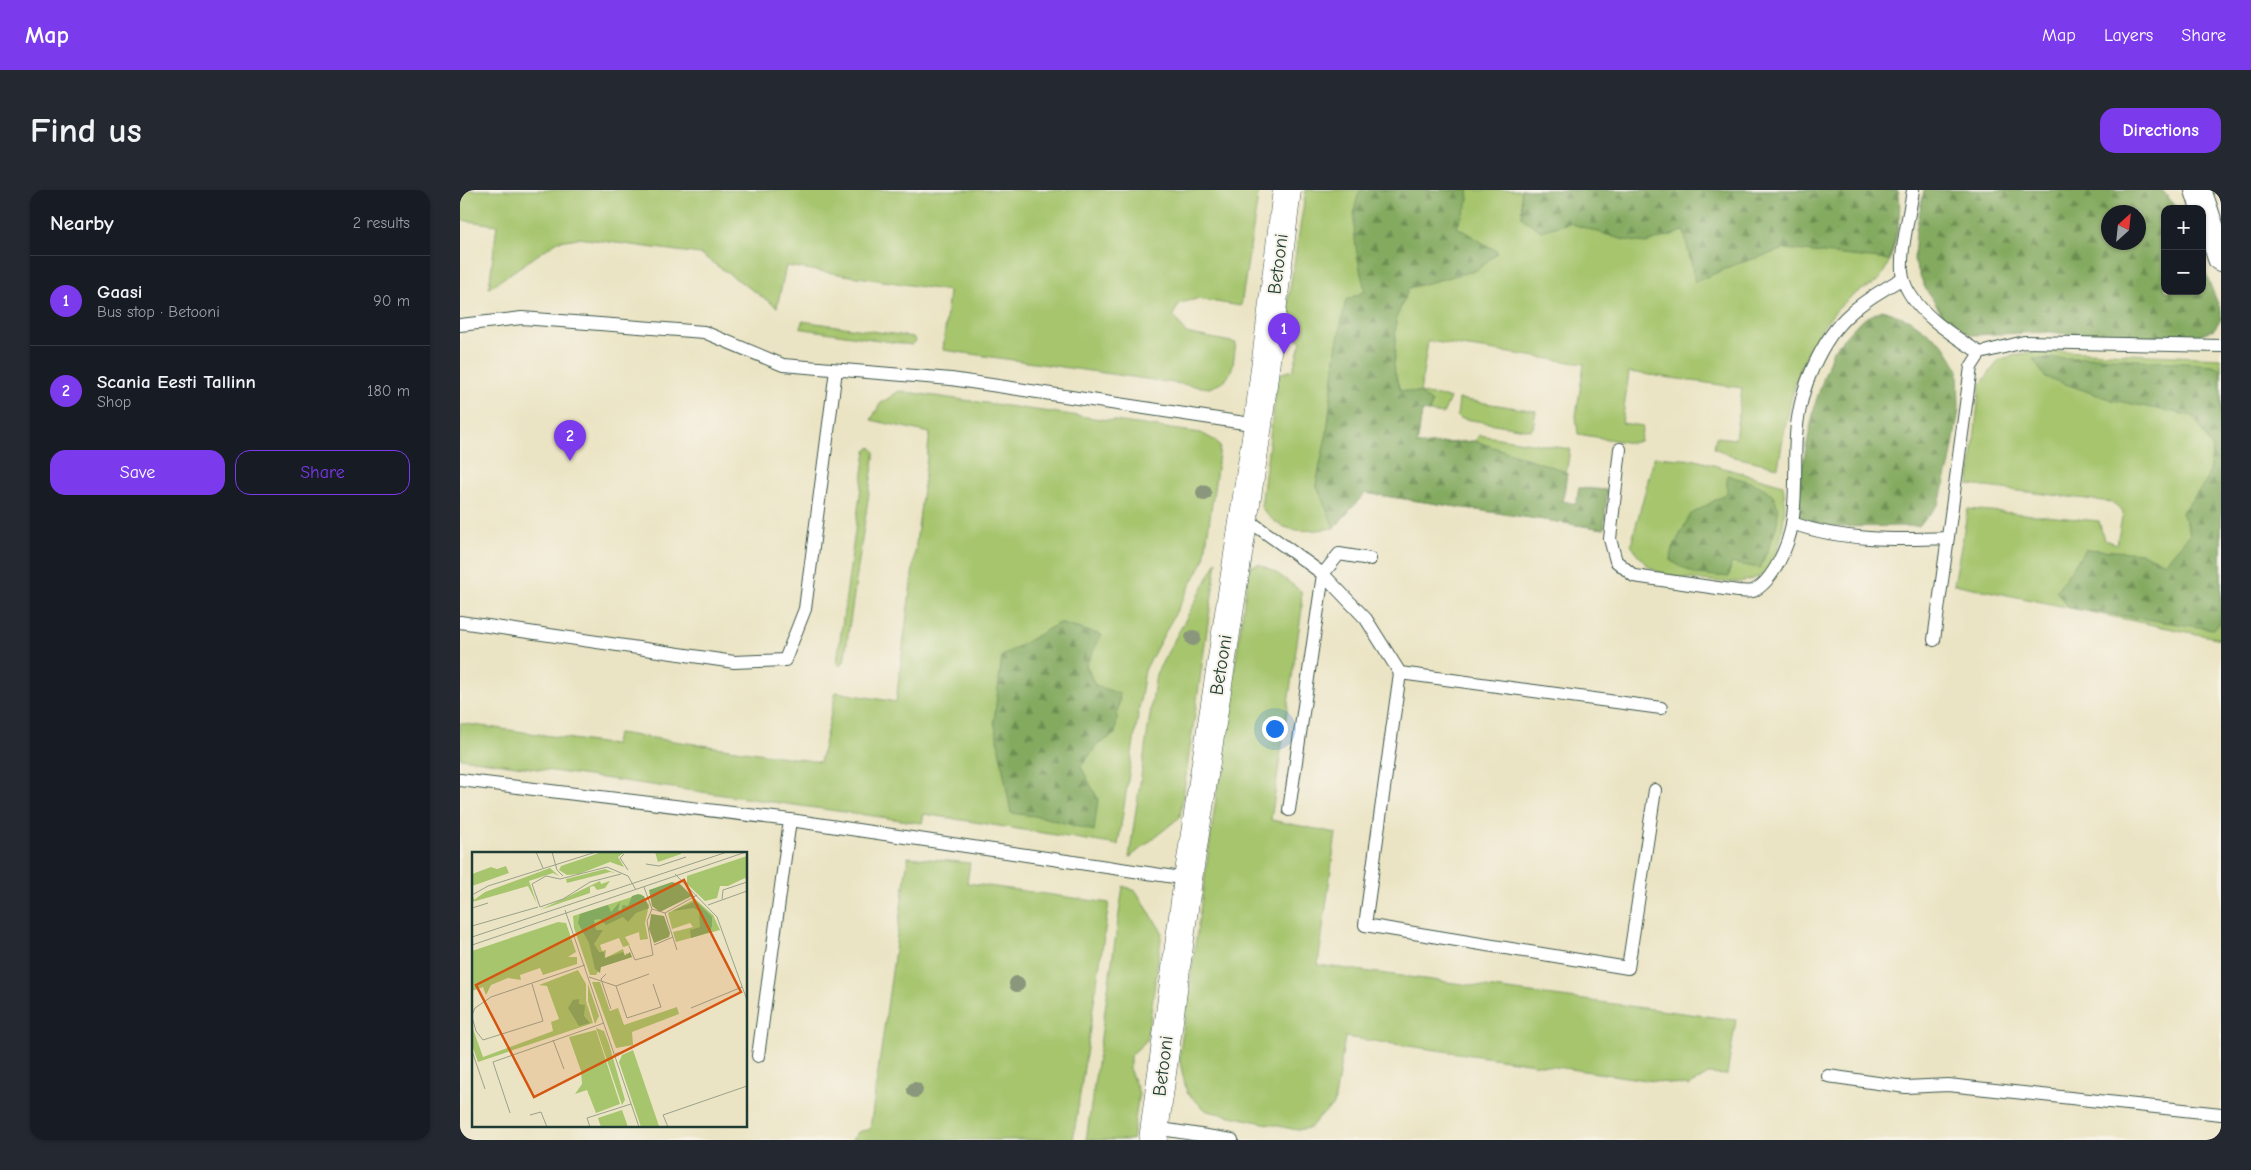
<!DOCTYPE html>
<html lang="en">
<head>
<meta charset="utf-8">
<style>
	:root { --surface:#171b24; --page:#242831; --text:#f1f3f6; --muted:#9ea1a6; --line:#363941; --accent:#7c3aed }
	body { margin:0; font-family:"Comic Neue",sans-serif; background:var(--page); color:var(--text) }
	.controls { position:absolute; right:15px; top:15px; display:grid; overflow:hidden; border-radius:10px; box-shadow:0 1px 4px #0004 }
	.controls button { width:45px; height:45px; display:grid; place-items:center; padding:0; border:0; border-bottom:1px solid var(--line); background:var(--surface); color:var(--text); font:25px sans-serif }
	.compass { position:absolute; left:1641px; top:15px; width:45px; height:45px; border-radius:50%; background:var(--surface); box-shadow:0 1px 4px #0004; rotate:27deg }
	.you { position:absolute; left:814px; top:538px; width:18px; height:18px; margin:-12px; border:4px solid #fff; border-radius:50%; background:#1a73e8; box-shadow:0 0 0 8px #1a73e833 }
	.badge { display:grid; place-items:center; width:32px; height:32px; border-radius:50%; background:var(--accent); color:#fff; font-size:16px; font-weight:700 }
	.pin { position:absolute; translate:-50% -41px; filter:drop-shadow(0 1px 2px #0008) }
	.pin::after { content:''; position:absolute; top:26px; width:18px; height:15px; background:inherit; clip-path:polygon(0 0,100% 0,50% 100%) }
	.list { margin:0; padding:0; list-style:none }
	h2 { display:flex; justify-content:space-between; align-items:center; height:65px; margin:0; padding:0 20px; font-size:21px }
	h2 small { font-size:16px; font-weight:400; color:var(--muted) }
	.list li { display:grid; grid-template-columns:32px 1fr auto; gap:15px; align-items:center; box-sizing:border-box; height:90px; padding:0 20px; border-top:1px solid var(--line) }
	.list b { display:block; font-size:19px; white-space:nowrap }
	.list p { margin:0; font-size:16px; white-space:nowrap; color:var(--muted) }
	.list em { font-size:16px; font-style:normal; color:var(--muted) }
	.actions { display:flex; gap:10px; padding:15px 20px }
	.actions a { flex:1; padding:11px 0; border:1px solid var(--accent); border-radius:15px; text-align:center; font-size:18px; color:var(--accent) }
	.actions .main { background:var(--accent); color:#fff }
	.map { position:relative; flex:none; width:1761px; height:950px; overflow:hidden; border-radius:15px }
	header { display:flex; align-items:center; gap:30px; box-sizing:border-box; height:70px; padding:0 25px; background:var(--accent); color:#fff }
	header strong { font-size:24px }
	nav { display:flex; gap:28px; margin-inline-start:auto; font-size:18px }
	.intro { display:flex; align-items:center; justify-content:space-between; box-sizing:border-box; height:120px; padding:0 30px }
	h1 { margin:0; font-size:35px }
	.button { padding:12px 22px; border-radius:15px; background:var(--accent); color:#fff; font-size:18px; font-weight:700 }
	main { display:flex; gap:30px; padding:0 30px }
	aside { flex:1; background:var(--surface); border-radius:15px; box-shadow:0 1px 4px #0004 }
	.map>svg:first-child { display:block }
	.green { fill:#a6c56d; stroke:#628150 }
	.forest { fill:url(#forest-firs); stroke:#52744a; fill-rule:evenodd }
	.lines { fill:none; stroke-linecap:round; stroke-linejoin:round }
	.service-casing { stroke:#3e564a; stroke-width:14 }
	.minor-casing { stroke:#3e564a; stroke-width:28 }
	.tertiary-casing { stroke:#3e564a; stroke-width:29 }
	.service { stroke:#fff; stroke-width:12 }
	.minor { stroke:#fff; stroke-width:26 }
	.tertiary { stroke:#fff; stroke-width:28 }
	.tree { fill:#8a977b }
	.labels { text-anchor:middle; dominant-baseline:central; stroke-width:4; stroke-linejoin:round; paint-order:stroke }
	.street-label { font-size:19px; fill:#1f3d34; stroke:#f7f3e8 }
	.inset-road { fill:none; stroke:#99a18a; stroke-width:1 }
	.view { fill:#d45610; fill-opacity:0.15; stroke:#d45610; stroke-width:2.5 }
	.inset-edge { fill:none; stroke:#1f3d34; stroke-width:2.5 }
</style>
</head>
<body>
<header>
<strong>Map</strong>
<nav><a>Map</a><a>Layers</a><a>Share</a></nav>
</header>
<div class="intro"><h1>Find us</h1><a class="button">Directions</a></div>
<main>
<aside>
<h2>Nearby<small>2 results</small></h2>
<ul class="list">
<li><span class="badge">1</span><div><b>Gaasi</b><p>Bus stop · Betooni</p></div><em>90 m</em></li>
<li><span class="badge">2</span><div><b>Scania Eesti Tallinn</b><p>Shop</p></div><em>180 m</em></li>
</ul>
<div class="actions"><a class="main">Save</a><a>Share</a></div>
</aside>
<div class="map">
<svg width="1761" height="950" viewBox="0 0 1761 950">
	<defs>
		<pattern id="forest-firs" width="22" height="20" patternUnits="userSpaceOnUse" patternTransform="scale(1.25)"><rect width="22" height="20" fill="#84aa60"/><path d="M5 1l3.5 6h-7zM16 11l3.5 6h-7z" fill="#6b8c50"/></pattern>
	</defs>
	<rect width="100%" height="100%" fill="#f7f3e8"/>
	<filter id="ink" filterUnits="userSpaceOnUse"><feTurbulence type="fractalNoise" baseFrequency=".02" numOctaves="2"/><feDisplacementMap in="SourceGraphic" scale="10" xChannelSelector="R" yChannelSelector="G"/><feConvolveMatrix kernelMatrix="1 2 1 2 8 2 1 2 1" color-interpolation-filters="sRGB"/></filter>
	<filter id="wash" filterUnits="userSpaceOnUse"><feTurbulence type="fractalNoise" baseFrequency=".0096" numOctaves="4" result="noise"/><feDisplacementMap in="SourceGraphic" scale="20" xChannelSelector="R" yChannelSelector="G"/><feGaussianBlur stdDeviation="1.12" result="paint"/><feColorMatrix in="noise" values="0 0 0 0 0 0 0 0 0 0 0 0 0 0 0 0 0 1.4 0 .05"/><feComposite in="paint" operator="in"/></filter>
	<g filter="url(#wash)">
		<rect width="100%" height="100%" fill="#ebe4c4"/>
		<path class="green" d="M0,0H799L781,116L737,109L720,113L713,125L726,143L776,153C772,177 775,190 749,198L483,160L489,101L326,76L317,117L240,64L119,48L98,51L29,98L37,35L0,30Z
			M846,0H1438C1443,23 1434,78 1415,93C1410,97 1403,99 1398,102C1379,114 1362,136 1351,156C1332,188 1325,240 1318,277L1275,267L1254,258L1256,247L1275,249L1282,198L1169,182L1162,233L1183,236L1180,251L1171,253L1118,244L1116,226L1124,174L968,151L960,203L990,208L983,224L962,221L957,255L1015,251L1019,245L1110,259L1102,311L1116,314L1119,298L1147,300L1144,339L905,303L874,338C843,342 821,345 801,317L818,184L833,180L841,151L824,135Z
			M342,131L453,147L456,151L452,155L344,139L341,138Z
			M1578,160L1761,168V449L1494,394L1508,319L1639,331L1644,350L1657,354L1663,322L1651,312L1509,295L1520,195L1540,169Z
			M439,201L741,243L756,251L760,257L744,370L685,480L658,655L464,624L462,633L0,568V533L154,555L158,543L360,572L376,502L436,512L470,243L411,230L420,214Z
			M999,209L1076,221L1073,238L1070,240L999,228L997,226Z
			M411,257L415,262L384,472L380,476L377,472L406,261Z
			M1194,267L1236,270L1323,295C1328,315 1322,372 1302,385C1297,388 1283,392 1277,392C1263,393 1208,388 1198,382C1186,376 1178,366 1171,355Z
			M757,371L720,627L669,668L696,484Z
			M799,374L815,382L841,401L842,419L811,630L876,643L858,775L1276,830L1267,885L1248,884L1229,896L885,847L874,915L859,927L850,938L837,940L747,921L727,903L719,868L789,377Z
			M448,667L510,673L507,693L649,713L613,950H392L398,942L410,939Z
			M663,696L676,701L702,742L687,850L670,866V881L679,903L672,950H626Z"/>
		<path class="forest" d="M901,0H1008L1009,10L997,37L1038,62L1017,80L949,98L936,129L934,179L940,200L960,203L972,213L969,222L962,221L957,255L1015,251L1099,279L1107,283L1103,311L1116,314L1119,298L1147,300L1144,339L905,303L874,338L856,294L867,242L876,159L886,110L905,101C899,75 886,24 901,0Z
			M1061,0H1438C1443,22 1436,48 1429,70L1325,59L1274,75L1235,92L1224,41L1186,53L1164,50L1109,33L1081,41L1062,28Z
			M1464,0H1702L1718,19H1705V101H1742V75L1761,121V129L1754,139L1733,148L1679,151L1590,142L1511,145L1488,133L1465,98L1454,70L1456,40ZM1648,22H1678V52H1648Z
			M1422,120L1451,130L1484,155L1498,178L1499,219L1490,273L1479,314L1459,336L1356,337L1338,324L1341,283L1355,214L1373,160L1400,131Z
			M1639,167L1753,175L1761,179V432L1753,439L1609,418L1596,401L1626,359L1682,363L1705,373L1730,344L1722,322L1747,291L1753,259L1733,226L1652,210L1585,187L1573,169Z
			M1267,285C1279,289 1294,292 1305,299C1333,317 1308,356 1300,378L1271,373L1269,387L1235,384L1211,371L1212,360L1230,325L1267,303Z
			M599,433L642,445L626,475L635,495L660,504L655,544L637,555L621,577L638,609L634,641L582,627L551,623L534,531L542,466Z"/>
	</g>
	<g filter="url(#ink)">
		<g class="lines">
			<g class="service-casing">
				<path id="service" d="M1453,0C1450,23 1438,67 1443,88C1450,119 1495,147 1520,163
					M0,135L62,128L244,142L323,175L491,189L798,235
					M1160,259L1150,349L1156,371L1174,386L1278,401C1282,401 1289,402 1293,401C1313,392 1329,354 1332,334C1337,305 1334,275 1336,246C1337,228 1342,204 1349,187C1371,132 1393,117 1443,88
					M784,327L863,384L906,429L940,483L905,735L1168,778L1195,600
					M1332,333C1381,351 1436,350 1488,348
					M0,432L274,472L325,470L345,419L376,180
					M1474,450L1511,177L1520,163L1564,152L1761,156
					M940,483L1201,518
					M0,590L330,630L728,689
					M829,620L863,384L879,364L910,369
					M298,866L330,630
					M1368,886L1446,897L1488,895L1761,924
					M695,938L772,950"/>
			</g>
			<g class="minor-casing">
				<path id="minor" d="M1738,0L1761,68"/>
			</g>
			<g class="tertiary-casing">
				<path id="tertiary" d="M693,950L728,689L798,235L827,0"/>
			</g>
			<use href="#service" class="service"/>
			<use href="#minor" class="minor"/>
			<use href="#tertiary" class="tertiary"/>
		</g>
		<g class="tree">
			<circle cx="744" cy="303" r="8"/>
			<circle cx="733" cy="448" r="8"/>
			<circle cx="557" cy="794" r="8"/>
			<circle cx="455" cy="900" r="8"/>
		</g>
	</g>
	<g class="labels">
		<g class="street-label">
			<text transform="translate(818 74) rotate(-83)">Betooni</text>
			<text transform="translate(761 475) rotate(-81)">Betooni</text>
			<text transform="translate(703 876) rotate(-83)">Betooni</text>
		</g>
	</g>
	<g transform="translate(12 662)">
		<rect width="275" height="275" fill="#ebe4c4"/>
		<path d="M130,0H153L146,5L152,15L138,10L107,22L95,23L87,18L89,14ZM183,0H209V2L186,10ZM275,4V28L273,26L256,34H248L245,46L233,49L215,32V24ZM34,14L37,21L0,34V22L19,15L25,17ZM78,16L87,24L81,21L57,29L65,52L56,34L0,50L2,44V48L13,40ZM133,17L143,21L138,20L95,31L94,27ZM128,29L129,32L138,29L133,36L125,38L122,34L118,35V41L68,58ZM169,42L177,53L173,71L176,87L168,88L167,80L153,85L158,93L151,95L147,86L128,93L130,99L134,98L133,106L151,97L153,104L154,101L160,105L129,115L124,123H118L102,76L101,64ZM223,47L241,63L248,78L204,90L201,80L221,75L218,71L200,77L196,61ZM86,70L94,71L104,100L96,105H105V112L71,123L68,116L48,123L49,128L36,126L19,133L14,143L11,135L0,139V99ZM106,118L114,132V149L121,171L6,210L0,193V174L11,205L81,179L79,170L87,167L75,134L67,133ZM120,130H128L138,159L146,156L152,173L205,155L207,162L160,180L161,193L144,196ZM116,132L127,164L123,172L116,149ZM124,176L132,179L137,192L153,248L150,253ZM124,178L148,252L124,261L115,238L103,242L110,232L109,219L97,185ZM161,198L187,274L188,275H169L147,210L150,203ZM150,258L156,275H129L126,266Z" fill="#a6c56d"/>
		<path d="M200,30L208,32L220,44L188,60L180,54L177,38ZM166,42L172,44L177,56L164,61L156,70L151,65L134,73L128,67L122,68L124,78H131L122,92L127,100H132L133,106L151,100L153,104L158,100L160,105L129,115L128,121L123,117L117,91L106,71L108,62L136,53L139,60L148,50L146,58L149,59L151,53L156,54L160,44ZM224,49L240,65V74L238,80L219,86L218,78L228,75L227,59L222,56L200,59ZM179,62L192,64L198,81L197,85L182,91L177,77ZM107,147V152L113,153L112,164L118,171L107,174L96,156L101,148Z" fill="#84aa60"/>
		<path class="inset-road" d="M64,0L71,16M80,0L85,18L91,24M152,2L148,6L156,18M174,12L187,14L214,5M149,22L118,30L91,47L68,55L60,32L74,24L88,27L135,15L156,24L164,38M203,22L245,65L275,148M172,35L180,57L193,61M0,43L16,34L124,0M250,47L251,38L275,30M236,53L275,39M0,56L16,51M93,58L167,275M0,74L66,55M0,85L255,0M0,93L274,0M182,93L201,85M157,94L163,108L181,103L175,69L180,57M205,98L193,61L225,43M134,122L129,127L139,157M117,125L144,134L155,166L189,155L181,132M144,134L177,122M219,156L270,135M0,163L3,156L19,145L113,113M0,165L4,179L11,188L71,169L60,132M81,188L92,217M0,199L13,237M143,202L160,196M38,261L21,210L132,171M58,263L69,260L75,275M118,275L115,266L159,252M196,275L191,263L275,234"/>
		<path class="view" d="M212,28L269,140L62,245L4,133Z"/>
		<rect width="275" height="275" class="inset-edge"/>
	</g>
</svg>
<div class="controls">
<button>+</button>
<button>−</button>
</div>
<svg class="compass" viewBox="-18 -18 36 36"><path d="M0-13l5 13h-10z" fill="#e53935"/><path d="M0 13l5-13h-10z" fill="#9ea1a6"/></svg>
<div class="you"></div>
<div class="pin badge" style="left:824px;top:164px">1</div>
<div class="pin badge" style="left:110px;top:271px">2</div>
</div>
</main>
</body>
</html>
